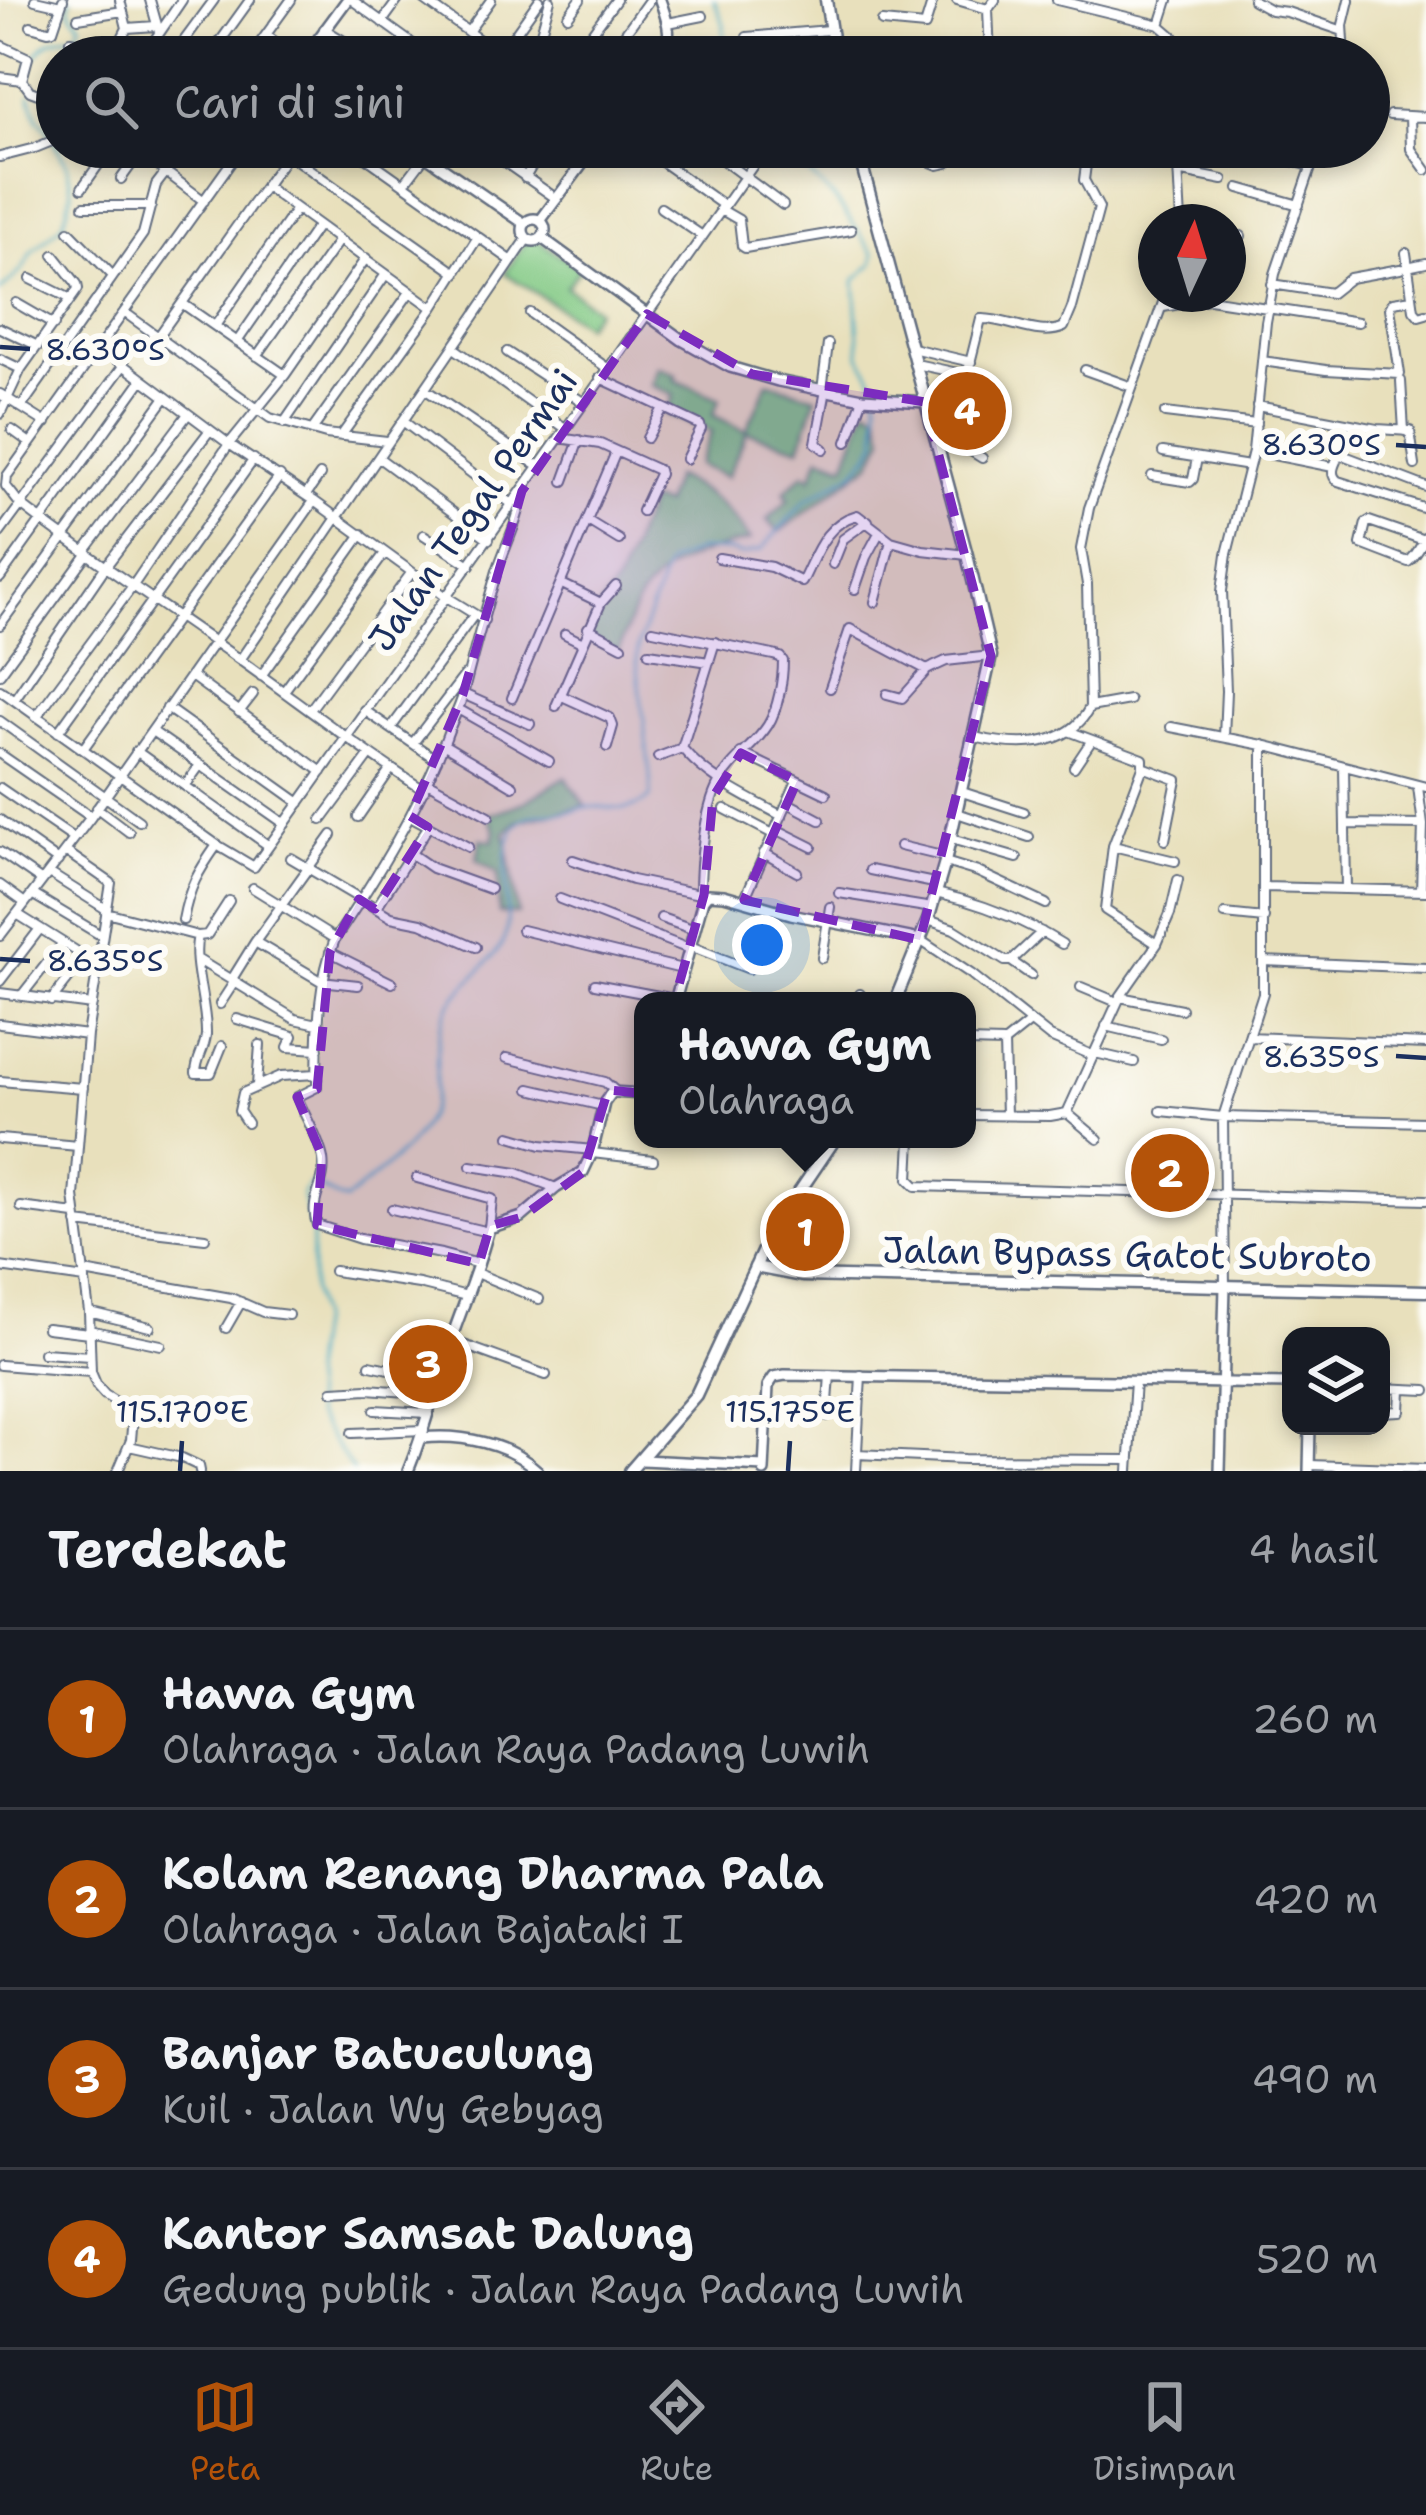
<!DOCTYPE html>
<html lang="id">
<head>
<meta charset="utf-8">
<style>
	:root { --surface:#171b24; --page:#20242c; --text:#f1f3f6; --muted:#9ea1a6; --line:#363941; --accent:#b45309 }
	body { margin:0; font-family:"Shantell Sans",sans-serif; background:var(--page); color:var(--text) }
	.controls { position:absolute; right:36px; bottom:36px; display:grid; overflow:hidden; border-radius:24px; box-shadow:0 6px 18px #0003 }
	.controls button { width:108px; height:108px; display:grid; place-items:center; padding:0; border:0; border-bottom:3px solid var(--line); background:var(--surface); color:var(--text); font:60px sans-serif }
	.compass { position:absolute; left:1138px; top:204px; width:108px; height:108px; border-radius:50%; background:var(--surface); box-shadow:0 6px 18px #0003; rotate:4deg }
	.you { position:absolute; left:762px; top:945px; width:42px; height:42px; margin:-30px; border:9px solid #fff; border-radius:50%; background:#1a73e8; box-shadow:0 0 0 18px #1a73e833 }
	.badge { display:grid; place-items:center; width:78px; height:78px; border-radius:50%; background:var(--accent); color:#fff; font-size:39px; font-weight:700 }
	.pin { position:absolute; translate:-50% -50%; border:6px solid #fff; box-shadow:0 3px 12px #0006 }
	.popup { position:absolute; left:634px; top:992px; width:342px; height:156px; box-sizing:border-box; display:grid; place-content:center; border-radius:24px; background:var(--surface); filter:drop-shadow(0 3px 9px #0005); font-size:39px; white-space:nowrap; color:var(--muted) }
	.popup b { font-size:45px; color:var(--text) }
	.popup::after { content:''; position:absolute; left:50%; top:100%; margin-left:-24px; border:24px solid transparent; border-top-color:var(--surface) }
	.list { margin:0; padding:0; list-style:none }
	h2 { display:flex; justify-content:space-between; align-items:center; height:156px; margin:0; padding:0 48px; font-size:51px }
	h2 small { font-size:39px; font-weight:400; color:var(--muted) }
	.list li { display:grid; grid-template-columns:78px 1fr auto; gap:36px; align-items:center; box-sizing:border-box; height:180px; padding:0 48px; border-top:3px solid var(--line) }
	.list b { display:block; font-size:45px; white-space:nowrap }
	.list p { margin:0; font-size:39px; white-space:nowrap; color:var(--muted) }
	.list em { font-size:39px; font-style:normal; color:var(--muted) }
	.icon { flex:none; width:66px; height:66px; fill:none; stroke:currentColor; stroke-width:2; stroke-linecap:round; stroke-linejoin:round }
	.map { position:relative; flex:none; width:1426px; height:1471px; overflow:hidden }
	.search { position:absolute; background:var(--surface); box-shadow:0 6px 18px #0003; left:36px; right:36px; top:36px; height:132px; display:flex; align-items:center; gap:30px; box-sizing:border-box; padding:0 42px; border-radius:66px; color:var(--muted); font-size:45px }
	.sheet { height:876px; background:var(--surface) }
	nav { display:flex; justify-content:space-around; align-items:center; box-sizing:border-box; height:168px; border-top:3px solid var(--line); background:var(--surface); font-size:33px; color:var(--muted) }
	nav a { display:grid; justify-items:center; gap:6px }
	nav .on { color:var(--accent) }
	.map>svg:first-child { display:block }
	.green { fill:#82c984; stroke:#4e7c71; stroke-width:3 }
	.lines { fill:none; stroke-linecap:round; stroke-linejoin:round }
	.stream { stroke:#41aac1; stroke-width:3 }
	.minor-casing { stroke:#636d7f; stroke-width:12 }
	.tertiary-casing { stroke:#636d7f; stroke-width:14 }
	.primary-casing { stroke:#636d7f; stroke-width:15 }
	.minor { stroke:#fff; stroke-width:8 }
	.tertiary { stroke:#fff; stroke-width:9 }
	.primary { stroke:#fff; stroke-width:10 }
	.marked { fill:#7b2cbf; fill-opacity:0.2; stroke:#7b2cbf; stroke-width:9; stroke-dasharray:24 15; stroke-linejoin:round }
	.ticks { fill:none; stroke:#1b2f5e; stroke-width:4.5 }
	.labels { text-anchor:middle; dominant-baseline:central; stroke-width:12; stroke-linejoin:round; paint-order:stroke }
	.street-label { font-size:36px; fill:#1b2f5e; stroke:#fdfcf7 }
	.ticks-label { font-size:30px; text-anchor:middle; fill:#1b2f5e; stroke:#fdfcf7; stroke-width:12; stroke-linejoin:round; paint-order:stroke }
</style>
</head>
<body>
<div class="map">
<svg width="1426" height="1471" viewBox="0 0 1426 1471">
	<rect width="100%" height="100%" fill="#fdfcf7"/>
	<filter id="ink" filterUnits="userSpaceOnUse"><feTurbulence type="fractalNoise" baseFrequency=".00833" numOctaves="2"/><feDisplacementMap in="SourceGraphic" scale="24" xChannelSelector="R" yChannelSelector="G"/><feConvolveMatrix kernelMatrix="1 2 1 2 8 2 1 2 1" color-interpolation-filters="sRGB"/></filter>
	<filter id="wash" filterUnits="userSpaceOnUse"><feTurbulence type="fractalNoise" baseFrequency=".004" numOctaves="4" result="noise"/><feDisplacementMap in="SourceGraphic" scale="48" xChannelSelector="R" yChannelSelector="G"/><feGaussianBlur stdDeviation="2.7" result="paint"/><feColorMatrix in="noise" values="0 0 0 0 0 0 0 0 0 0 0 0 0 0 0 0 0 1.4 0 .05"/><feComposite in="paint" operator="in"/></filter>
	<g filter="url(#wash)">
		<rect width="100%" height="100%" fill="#e8e0bc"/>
		<path class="green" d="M530,235L580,269L566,287L597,309L585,325L505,273Z
			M658,367L677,375L675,380L720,399L713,415L746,431L768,382L816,397L800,448L747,432L727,477L698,465L712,431L666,414L674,395L651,385Z
			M867,407L879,414L884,437L871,463L779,532L767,520L789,499L784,492L805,473L811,478L820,456L845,465Z
			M674,477C708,490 730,510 750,540C706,552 659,561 636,606C629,620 624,636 619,651L586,640L594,615L618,580L650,501L664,505Z
			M565,777L586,806L518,821L505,833L518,914L499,913L498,872L477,860L481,839L493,841L495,830L488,815L525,802Z"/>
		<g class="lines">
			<path class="stream" d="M714,0L724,24L723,57
				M30,64C42,43 52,38 76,35L81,23C74,17 66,10 71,0
				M0,291L22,270L33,251L63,224L72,192L67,165L46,127L38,119L30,96
				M353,1471L315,1415L310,1374L318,1318L312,1291V1229L302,1195L310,1184C324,1185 332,1200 346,1200C377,1173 425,1142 434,1098C439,1069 433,1035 448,1008C461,982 504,957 507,928C510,899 497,844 519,823C533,810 554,815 572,811C581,810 580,807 589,807C615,806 627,816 650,798L651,784L637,661L638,646L666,567L670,562L700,550L729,551L742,555L761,550L806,500L854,472L871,452L877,440L878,402L874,380L860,356L855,280L873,264L874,254L836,200L802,167L790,147"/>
		</g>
	</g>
	<g filter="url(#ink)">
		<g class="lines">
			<g class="minor-casing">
				<path id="minor" d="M35,0L61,6
					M150,0L159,32
					M352,0L431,57
					M424,0L503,57
					M957,0L988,9
					M1057,0L1160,25L1174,37L1179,57
					M1253,0L1271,10L1287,12L1343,31
					M568,16L580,0
					M78,18L123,11
					M382,22L398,0
					M882,22L925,26L933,0
					M668,23L703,16
					M1160,25L1168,0
					M31,26L48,31L53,30L63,0
					M127,28L156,26
					M324,29L370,57
					M468,32L491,0
					M266,35L295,57
					M747,37L829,30
					M70,41L116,50L127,28L120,0
					M0,45L28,58L22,80
					M500,55L539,0
					M929,55L951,57
					M143,57L182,0
					M172,57L214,0
					M209,57L250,0
					M250,57L291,0
					M534,57L550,0
					M574,57L616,0
					M608,57L649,0
					M990,57L988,9L995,0
					M1345,57L1343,25L1349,0
					M0,77L22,80L30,91L57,101
					M1390,115L1426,117
					M1410,117L1411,149L1426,170
					M87,147L100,159
					M133,147L204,201
					M242,147L7,476L6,486L20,504C89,558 164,606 237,658C299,702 359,749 424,790
					M278,147L456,273
					M351,147L512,261
					M483,147L557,199
					M641,147L723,205
					M705,147L783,205
					M894,147L938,165L947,163L963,147
					M1177,147L1181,222
					M1253,151L1311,166
					M0,157L35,148L57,139
					M1178,171L1223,180
					M525,178L543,147
					M121,179L144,147
					M404,184L432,147
					M265,186L433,308
					M82,188L111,147
					M1239,188L1299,205
					M84,206H151
					M661,208L701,235
					M720,209L739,220L742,246L745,248L851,230
					M69,231L113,276
					M1228,251L1241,236
					M1406,253L1414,310L1419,316L1426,314
					M1407,267L1426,263
					M31,279L71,299
					M1272,284L1331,293L1350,278L1400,269
					M16,303L54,325
					M183,304L285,375
					M1163,307L1209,299L1358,322
					M124,312L270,418L326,434L387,441
					M530,313L607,368
					M215,326L296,209
					M0,328L38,346
					M158,337L288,154
					M237,342L318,225
					M99,347L229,444L314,501L445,596L484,620
					M454,348L565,428
					M912,348L971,362
					M507,352L583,402
					M257,356L339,240
					M0,359L21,369
					M1262,361L1326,370L1400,374L1390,308L1393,302L1412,299
					M916,364L967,375L981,319C1008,318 1039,339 1064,327L1072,308L1099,208L1084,180L1087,157
					M1085,370L1132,387
					M600,378L700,425L701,429L686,459
					M1401,381L1404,431
					M426,390L538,466
					M822,390L828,344
					M0,394L46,423
					M22,406L143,234L156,185L185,147
					M1257,406L1377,429L1410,431L1415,465
					M1165,413L1256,424
					M0,414L21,369L78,289L77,284L54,255
					M404,422L512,504
					M284,423L386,274
					M934,428L982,458
					M12,430L30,443
					M312,430L410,292
					M341,436L433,308L478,237
					M559,438L600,444L658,470L659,474L642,511
					M647,438L662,410
					M847,442L863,398
					M824,449L816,443L826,390
					M1253,451L1333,467
					M1163,452L1249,466
					M379,458L489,539
					M1152,476L1190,482L1193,479L1197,458
					M564,481L579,440
					M1426,487L1345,456L1338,457C1334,465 1329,475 1338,481L1426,509
					M306,495L320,475
					M588,521L619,540
					M0,533L123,366
					M424,535L470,565
					M1424,540L1369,521L1366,523L1361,544L1408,562C1416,557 1421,545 1426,537
					M85,551L188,414
					M719,558L771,567L802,582C816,555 824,524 857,515L891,541L923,550L967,555
					M833,564L843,539L868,521
					M0,578L142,380
					M855,589L866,557L879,533
					M875,602L891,541
					M601,603L616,586
					M0,625L166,397
					M588,628L622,646
					M653,630L773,655L780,657L783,661C783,680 778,709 768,725C755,746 731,760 719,783C704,810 700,863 700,894
					M565,634L581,642
					M715,642L682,748C709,780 745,796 782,816
					M649,653L709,662
					M240,660L527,239
					M0,674L88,553
					M191,676L322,772
					M261,676L362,534
					M830,688L850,629L927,670
					M0,690L217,845L254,867L754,164L756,159L753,147
					M284,691L385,553
					M463,694L530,724
					M887,694L902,698L927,670L933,667L946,661L991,656
					M560,695L610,718L613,726L607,747
					M512,698L616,452
					M14,700L106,566L210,430
					M556,706L601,603L562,584
					M1090,707L1129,700
					M167,708L300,803
					M458,709L549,761
					M310,710L412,572
					M364,710L437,760
					M239,712L253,694
					M36,717L132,587L229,444L285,375L366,258
					M0,721L139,821
					M1171,727L1263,745L1426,787
					M391,728L474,615
					M152,731L285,824
					M58,732L254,459
					M1071,732L1143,759V767L1113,846L1105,910L1157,944
					M974,737C1015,747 1068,750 1090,707L1087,584L1081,549L1089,508L1166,294
					M1224,737L1226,691L1222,591L1227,554L1253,451L1266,322L1275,274L1318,147
					M413,743L465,675
					M443,744L513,786
					M83,749L280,476
					M136,751L269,846
					M741,753L826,794
					M0,754L91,817
					M658,757L682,748
					M1074,767L1092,740
					M1143,767L1177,780L1165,840
					M1344,767L1346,888
					M427,782L489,816
					M185,786L200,765
					M1418,787L1423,825L1421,891
					M0,788L73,838
					M962,792L1024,812
					M788,803L820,820
					M97,808L129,832
					M725,809L773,834
					M957,813L1029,837
					M410,816L468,847
					M358,817L391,769
					M0,820L58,861
					M322,820L370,755
					M1345,824L1423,825
					M776,829L812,847
					M951,839L1017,858
					M900,846L946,857
					M1113,846L1175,861
					M65,851L111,883L87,1035L74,1196L89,1312L91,1372L97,1386L105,1395L129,1410L133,1416L131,1440L118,1471
					M0,852L42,881
					M764,853L797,872
					M413,855L432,868L490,889
					M291,858L391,917L421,923L476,947
					M573,860L632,880L704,895
					M945,862L978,872L1046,904
					M870,870L939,884
					M49,873L106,909
					M0,885L25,903
					M1264,887L1426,891
					M253,888L335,939
					M839,893L932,908
					M936,893C980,903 1024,920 1062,944
					M32,894L102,936
					M560,899L689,949
					M744,900L797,781
					M376,908L428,827
					M106,912L198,936
					M17,914L97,964
					M1225,914L1264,918
					M661,918L695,930
					M183,920C189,887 198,872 217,845
					M928,920L954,929L1005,961H1011L1031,975
					M522,930L682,969
					M0,936L91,817L314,501
					M198,936C191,961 207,1005 206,1035C205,1049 196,1059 196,1073H211L222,1046
					M198,936L207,935L229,901
					M920,940L971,974L1050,1037L1094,1056
					M255,942L321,981L358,985
					M690,946L749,969
					M330,952L392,983
					M822,958L830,907
					M197,959L295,1019L318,1024
					M1011,961L1042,932
					M1264,961L1426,968
					M232,979L255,942L332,835
					M0,981L39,930
					M595,984L675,999
					M1081,987L1117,1002
					M0,993L92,1005
					M22,995L62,944
					M1120,997L1181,1009
					M51,1001L85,958
					M859,1001L860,994
					M220,1004L235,981
					M237,1019L293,1036L288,1047L318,1049
					M0,1024L87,1035
					M1106,1026L1161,1039
					M1249,1037L1426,1044
					M967,1042L1004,1043L1029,1023
					M1004,1043L1006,1115
					M1095,1053L1134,1062
					M507,1058L605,1082L614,1090
					M0,1081L83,1088
					M257,1085L260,1045
					M530,1089L603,1106
					M1161,1111L1223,1117L1426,1122
					M1067,1113L1098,1139
					M967,1115L1050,1116L1067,1113L1120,997L1157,944L1170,914L1178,880
					M247,1123L239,1111L243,1093L281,1076L317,1074
					M510,1136L541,1145L593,1150
					M0,1139L78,1146
					M911,1139L909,1179L916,1186L1426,1200
					M592,1153L653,1160
					M471,1166L517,1173L556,1188
					M417,1178L492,1199L489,1228
					M21,1207L75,1214
					M392,1209L488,1232
					M77,1223L205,1238
					M479,1264L441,1254L360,1239L317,1225C308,1198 327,1186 323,1159C320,1141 304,1115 297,1097L317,1087C318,1036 316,987 335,939C378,875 418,809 446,738C451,723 459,709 463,695C473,653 485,612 497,571C504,549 522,513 522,492
					M0,1267L85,1279
					M334,1271L419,1284L467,1296
					M84,1272L231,1298L263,1312L288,1315
					M476,1273L539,1299
					M1225,1286L1223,1117L1263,993V745
					M89,1312L150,1327
					M47,1328L89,1333
					M226,1328L241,1302
					M89,1330L161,1345
					M450,1340L546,1375
					M427,1342L448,1346
					M43,1353L90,1356
					M0,1365L91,1372
					M370,1365L437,1379
					M1381,1388L1426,1390
					M333,1391L368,1389L433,1394
					M375,1410L428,1413
					M1381,1412L1400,1411L1401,1390
					M827,1416L830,1375
					M352,1433L424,1430
					M129,1446L182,1458L199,1466L200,1471
					M857,1454L965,1459L1130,1460
					M1310,1465L1426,1469
					M856,1471L861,1375
					M1129,1471L1135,1381"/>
			</g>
			<g class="tertiary-casing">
				<path id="tertiary" d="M660,0C667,20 675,38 660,57
					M305,57L347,0
					M413,147L525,224
					M523 230a11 11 0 1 1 22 0a11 11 0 1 1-22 0Z
					M540,221L595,147
					M542,238L682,340L730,367L778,381L863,398L925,402
					M675,1001L703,900L708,894L724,895L791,914L920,940
					M422,1438C462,1434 508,1443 538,1471
					M642,1460L764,1466
					M408,1471C424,1433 433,1393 446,1354C460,1312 478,1272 489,1228L522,1217L556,1188L583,1172L592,1153L604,1103L612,1092L643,1094
					M764,1471L768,1386L774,1377L785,1375L1291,1384
					M1220,1471L1225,1286
					M1309,1471L1310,1426"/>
			</g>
			<g class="primary-casing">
				<path id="primary" d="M826,0L835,57
					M857,147L967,555L991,656L945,862L928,920L895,1001
					M755,1267L802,1276L1426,1291
					M630,1471L696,1395L770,1235L835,1139"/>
			</g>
			<use href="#minor" class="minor"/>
			<use href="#tertiary" class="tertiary"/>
			<use href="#primary" class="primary"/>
		</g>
	</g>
	<path class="marked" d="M647,314L752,374L925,402L991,656L920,940L744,900L797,781L741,753L713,797L704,895L675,999L665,1084L649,1094L608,1090L583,1172L522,1217L490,1226L479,1264L317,1225L322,1156L297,1097L317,1089L330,952L359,899L375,909L428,827L410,816L463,694L522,491Z"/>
	<path class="ticks" d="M0,347L30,349M1396,445L1426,447M0,959L30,961M1396,1056L1426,1058M180,1471L182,1441M788,1471L790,1441"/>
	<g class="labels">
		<g class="street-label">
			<text transform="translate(473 510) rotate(-55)">Jalan Tegal Permai</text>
			<text transform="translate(1127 1254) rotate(1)">Jalan Bypass Gatot Subroto</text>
		</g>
	</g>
	<g class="ticks-label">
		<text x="105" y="360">8.630°S</text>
		<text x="1321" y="455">8.630°S</text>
		<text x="105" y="971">8.635°S</text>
		<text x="1321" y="1067">8.635°S</text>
		<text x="182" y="1422">115.170°E</text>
		<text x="790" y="1422">115.175°E</text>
	</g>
</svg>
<div class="controls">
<button><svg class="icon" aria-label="layers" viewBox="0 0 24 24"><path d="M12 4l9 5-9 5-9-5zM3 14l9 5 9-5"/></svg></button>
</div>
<svg class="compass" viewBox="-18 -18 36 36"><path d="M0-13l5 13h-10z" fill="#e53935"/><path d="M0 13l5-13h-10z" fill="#9ea1a6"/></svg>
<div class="you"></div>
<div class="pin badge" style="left:805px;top:1232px">1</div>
<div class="popup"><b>Hawa Gym</b>Olahraga</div>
<div class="pin badge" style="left:1170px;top:1173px">2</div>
<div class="pin badge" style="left:428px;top:1364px">3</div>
<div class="pin badge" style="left:967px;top:411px">4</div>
<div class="search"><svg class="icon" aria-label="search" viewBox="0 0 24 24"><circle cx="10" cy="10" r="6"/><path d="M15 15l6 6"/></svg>Cari di sini</div>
</div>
<section class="sheet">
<h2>Terdekat<small>4 hasil</small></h2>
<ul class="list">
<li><span class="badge">1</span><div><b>Hawa Gym</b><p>Olahraga · Jalan Raya Padang Luwih</p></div><em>260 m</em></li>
<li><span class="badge">2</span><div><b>Kolam Renang Dharma Pala</b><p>Olahraga · Jalan Bajataki I</p></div><em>420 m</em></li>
<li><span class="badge">3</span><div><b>Banjar Batuculung</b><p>Kuil · Jalan Wy Gebyag</p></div><em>490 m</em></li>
<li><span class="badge">4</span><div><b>Kantor Samsat Dalung</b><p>Gedung publik · Jalan Raya Padang Luwih</p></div><em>520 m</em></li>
</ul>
</section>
<nav>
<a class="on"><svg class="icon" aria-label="map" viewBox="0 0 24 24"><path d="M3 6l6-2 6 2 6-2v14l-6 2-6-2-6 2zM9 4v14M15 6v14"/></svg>Peta</a>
<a><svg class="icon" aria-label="directions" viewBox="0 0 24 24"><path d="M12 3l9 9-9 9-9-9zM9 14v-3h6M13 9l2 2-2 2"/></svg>Rute</a>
<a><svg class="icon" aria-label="saved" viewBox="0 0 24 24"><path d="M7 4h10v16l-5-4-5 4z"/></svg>Disimpan</a>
</nav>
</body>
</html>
